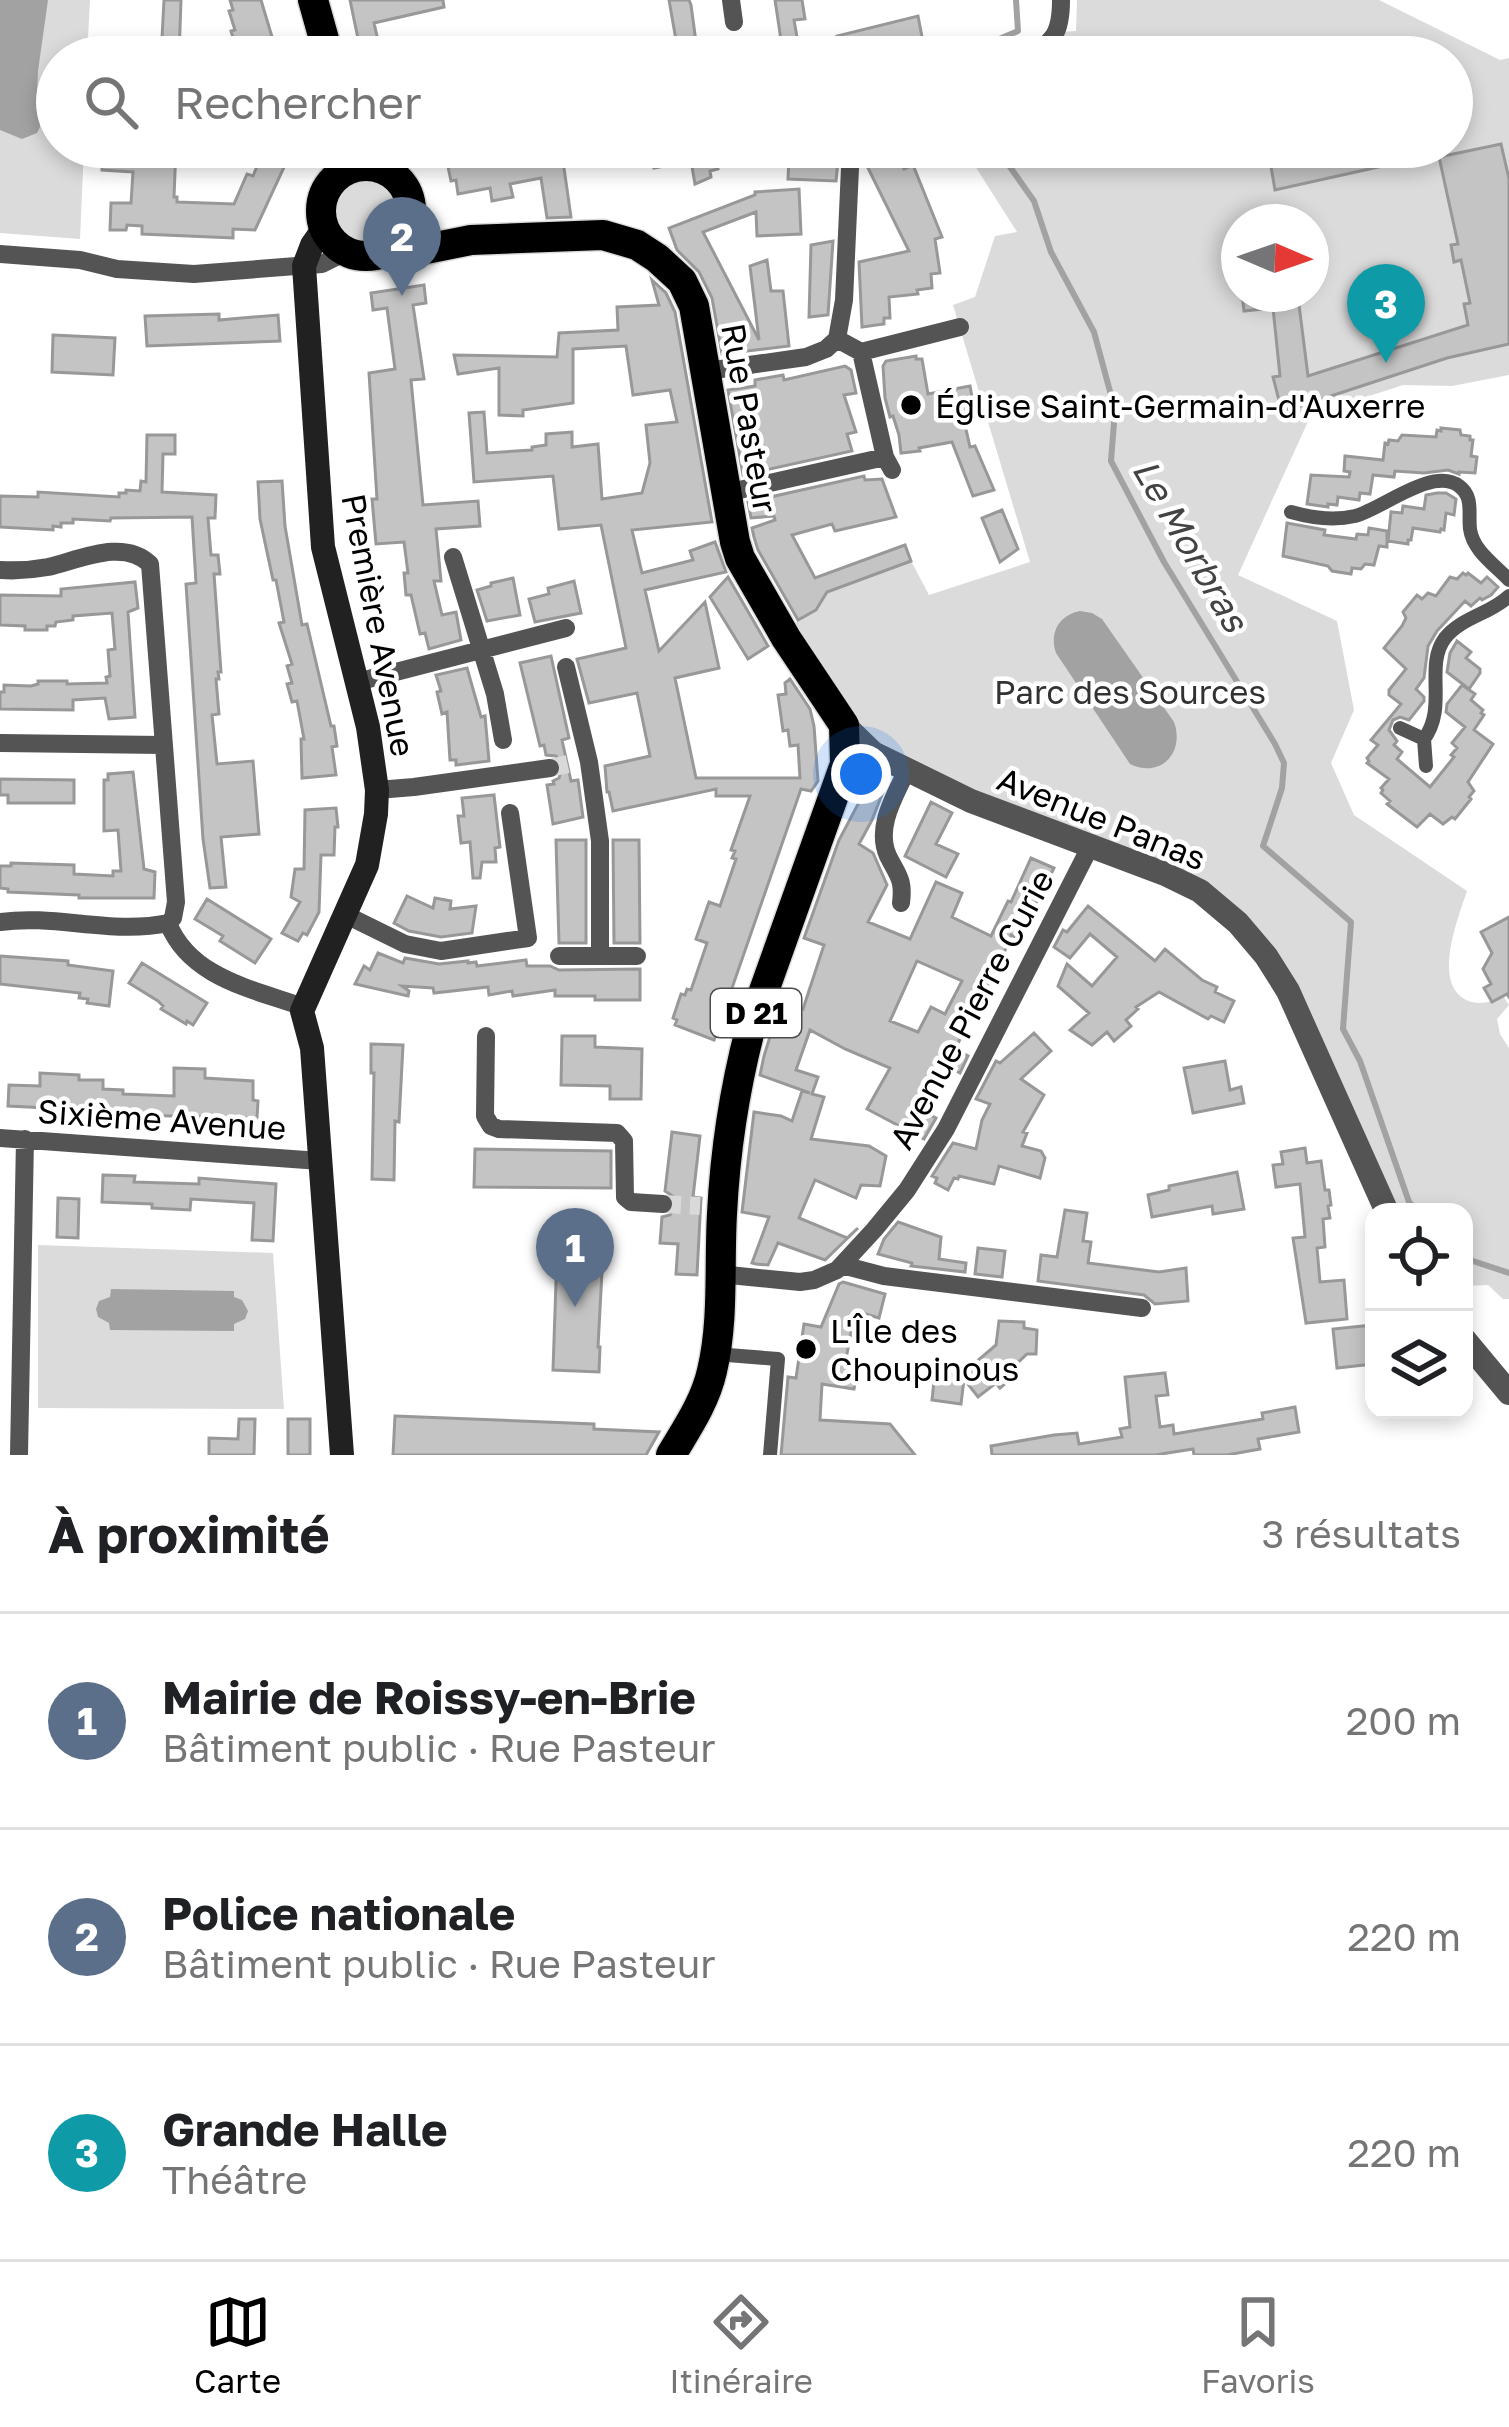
<!DOCTYPE html>
<html lang="fr">
<head>
<meta charset="utf-8">
<style>
	:root { --surface:#fff; --page:#f2f2f2; --text:#202124; --muted:#757577; --line:#e0e0e0; --accent:#000 }
	body { margin:0; font-family:"Golos Text",sans-serif; background:var(--page); color:var(--text) }
	.controls { position:absolute; right:36px; bottom:36px; display:grid; overflow:hidden; border-radius:24px; box-shadow:0 6px 18px #0003 }
	.controls button { width:108px; height:108px; display:grid; place-items:center; padding:0; border:0; border-bottom:3px solid var(--line); background:var(--surface); color:var(--text); font:60px sans-serif }
	.compass { position:absolute; left:1221px; top:204px; width:108px; height:108px; border-radius:50%; background:var(--surface); box-shadow:0 6px 18px #0003; rotate:92deg }
	.you { position:absolute; left:861px; top:774px; width:42px; height:42px; margin:-30px; border:9px solid #fff; border-radius:50%; background:#1a73e8; box-shadow:0 0 0 18px #1a73e833 }
	.badge { display:grid; place-items:center; width:78px; height:78px; border-radius:50%; background:var(--accent); color:#fff; font-size:39px; font-weight:700 }
	.pin { position:absolute; translate:-50% -99px; filter:drop-shadow(0 3px 6px #0008) }
	.pin::after { content:''; position:absolute; top:63px; width:42px; height:36px; background:inherit; clip-path:polygon(0 0,100% 0,50% 100%) }
	.list { margin:0; padding:0; list-style:none }
	h2 { display:flex; justify-content:space-between; align-items:center; height:156px; margin:0; padding:0 48px; font-size:51px }
	h2 small { font-size:39px; font-weight:400; color:var(--muted) }
	.list li { display:grid; grid-template-columns:78px 1fr auto; gap:36px; align-items:center; box-sizing:border-box; height:216px; padding:0 48px; border-top:3px solid var(--line) }
	.list b { display:block; font-size:45px; white-space:nowrap }
	.list p { margin:0; font-size:39px; white-space:nowrap; color:var(--muted) }
	.list em { font-size:39px; font-style:normal; color:var(--muted) }
	.icon { flex:none; width:66px; height:66px; fill:none; stroke:currentColor; stroke-width:2; stroke-linecap:round; stroke-linejoin:round }
	.map { position:relative; flex:none; width:1509px; height:1455px; overflow:hidden }
	.search { position:absolute; background:var(--surface); box-shadow:0 6px 18px #0003; left:36px; right:36px; top:36px; height:132px; display:flex; align-items:center; gap:30px; box-sizing:border-box; padding:0 42px; border-radius:66px; color:var(--muted); font-size:45px }
	.sheet { height:804px; background:var(--surface) }
	nav { display:flex; justify-content:space-around; align-items:center; box-sizing:border-box; height:168px; border-top:3px solid var(--line); background:var(--surface); font-size:33px; color:var(--muted) }
	nav a { display:grid; justify-items:center; gap:6px }
	nav .on { color:var(--accent) }
	.map>svg:first-child { display:block }
	.green { fill:#dbdbdb; fill-rule:evenodd }
	.water { fill:#a2a2a2 }
	.lines { fill:none; stroke-linecap:round; stroke-linejoin:round }
	.stream { stroke:#a2a2a2; stroke-width:6 }
	.building { fill:#c4c4c4; stroke:#989898; stroke-width:3; fill-rule:evenodd }
	.minor-tunnel { stroke:#d9d9d9; stroke-width:18; stroke-dasharray:18 9; stroke-linecap:butt }
	.primary-casing { stroke:#dbdbdb; stroke-width:33 }
	.pedestrian { stroke:#545454; stroke-width:14 }
	.minor { stroke:#545454; stroke-width:18 }
	.tertiary { stroke:#545454; stroke-width:24 }
	.secondary { stroke:#212121; stroke-width:24 }
	.primary { stroke:#000; stroke-width:30 }
	.poi-dot { fill:#000; stroke:#fff; stroke-width:4.5 }
	.labels { text-anchor:middle; dominant-baseline:central; stroke-width:9; stroke-linejoin:round; paint-order:stroke }
	.shield { fill:#fff; stroke:#4c4c4c; stroke-width:3 }
	.shield-label { font-size:30px; font-weight:bold; fill:#000 }
	.poi-label { font-size:33px; fill:#000; stroke:#fff; text-anchor:start }
	.street-label { font-size:33px; fill:#000; stroke:#fff }
	.park-label { font-size:33px; fill:#323232; stroke:#fff }
	.water-label { font-size:36px; font-style:italic; fill:#434343; stroke:#fff }
</style>
</head>
<body>
<div class="map">
<svg width="1509" height="1455" viewBox="0 0 1509 1455">
	<rect width="100%" height="100%" fill="#fff"/>
	<path class="green" d="M0,0H90L87,57H57V147H84L80,239L0,233Z
		M1077,0H1379L1500,60L1509,58V375L1452,386L1403,385L1311,415L1238,575L1337,621L1354,710L1331,763L1354,815L1467,891C1458,918 1432,983 1466,1000C1479,1006 1492,1002 1503,996L1509,1005L1497,1019L1500,1034L1509,1048V1299H1503L1488,1285L1464,1286V1212H1387L1288,991L1200,891L873,753L793,624L817,609L827,592L911,561L929,595L1030,562L953,305L975,297L995,236L1017,232L970,158L953,147H1452V57H1025L1057,32L1076,31ZM1239,222H1311V294H1239Z
		M334 211a32 32 0 1 1 64 0a32 32 0 1 1-64 0Z
		M38,1245L273,1253L284,1409L38,1408Z"/>
	<path class="water" d="M0,0H48L38,71L37,93L40,127L37,133L22,139L0,130Z
		M1080,611L1092,613L1102,619L1174,722C1185,752 1161,779 1130,764L1056,653C1049,633 1059,615 1080,611Z
		M111,1289L234,1291V1297L242,1300L248,1311L245,1319L234,1324V1331L110,1330L109,1323L98,1317L96,1309L99,1301L110,1297Z"/>
	<g class="lines">
		<path class="stream" d="M957,57L1018,31L1016,0
			M996,147L1034,201L1051,252L1094,332L1115,410L1111,461L1164,562L1275,744L1284,763L1282,788L1263,846L1351,922L1343,1029L1360,1061L1409,1202L1418,1212
			M1464,1258L1509,1273"/>
	</g>
	<path class="building" d="M164,0H181L179,57H161Z
		M230,0H261L278,57H239L231,31L235,30L229,11L233,10Z
		M350,0H443L444,7L374,23L380,49L361,53Z
		M669,0H689L691,5L698,57H679Z
		M775,0H802L805,19L794,20L797,37L781,40Z
		M918,16L923,42L874,52L875,55L866,57H842L837,36Z
		M1501,144L1509,179V344L1447,358L1282,412L1273,377L1280,376L1273,308L1244,311L1242,294H1301L1299,305L1308,376L1468,325L1464,304L1470,303L1461,260L1454,262L1451,245L1458,244L1439,157Z
		M158,147H176L174,197H177V202L234,204L247,174L253,176L265,147H283L292,150L255,230L233,229V238L142,234V226L127,225L126,230H110L111,203H131L133,172L102,170V152L157,155Z
		M428,147H561L571,217L547,218L541,178L510,184L513,197L492,201L490,188L458,194L456,180L451,181L447,162L433,165Z
		M650,147H722L723,155L716,157L718,169L710,171L711,177L695,184L691,161L654,168Z
		M884,147H892L904,169L913,165L942,237L935,239L940,273L931,274L932,288L917,290L918,294L889,297L890,318H884V324L862,327L859,262L909,251L865,162L867,157Z
		M1281,147H1402L1405,161L1275,190L1270,161L1273,160L1271,149Z
		M789,159L838,161L836,181L788,179Z
		M799,189L801,234L757,236L756,212L703,232L759,340L750,266L767,260L771,291H783L789,346L722,354L712,298L699,272L677,250L669,228L755,195V192Z
		M833,241L828,315L809,317L811,245Z
		M652,280L666,293L675,312L712,522L632,530L642,573L693,560L690,551L715,542L726,572L645,590L659,651L705,602L719,668L675,678L696,778H800L798,745L790,746L788,730L783,731L778,695L786,694L785,683L790,679L810,709L814,726L818,781L811,791L801,789L714,1040L675,1025L677,1020L673,1018L681,994L685,995L687,989L691,990L707,943L696,939L709,902L720,906L736,859L732,858L735,851L731,850L750,796H716V789L613,811L609,792H607L605,766L650,756L637,693L589,703L577,659L626,648L601,525L559,529L553,476L474,482L469,413L484,412L487,453L532,450V447L546,445V434L572,432V447L598,444L602,499L642,493L650,463L646,425L677,422L670,390L633,395L626,346L573,349V403L523,410V416L499,415V368L458,374L454,355L557,357L559,333L618,330L617,307L659,305Z
		M424,285L426,303L413,305L424,379L411,380L423,505L478,501L480,526L436,529L441,581H434L442,615L456,612L461,640L429,649L425,633L420,634L411,595H406L404,573H408L404,542L376,544L372,499H377L369,373L395,369L387,308L373,310L371,293Z
		M219,314V320L278,315L280,341L147,346L145,316Z
		M53,335L115,338L113,375L52,372Z
		M916,356V359H922L928,394L970,386L975,413L963,416L970,447L975,446L994,490L973,496L952,442L919,448L920,451L901,453L899,435L893,416L890,417L885,398L883,366L886,361Z
		M845,366L851,370L856,393L844,395L856,432L847,434L852,451L743,475L728,390L755,386V380L783,375L784,380Z
		M1441,428L1460,430L1461,435L1470,436V440H1473L1471,456L1477,457L1475,473L1459,472V474L1448,470L1424,473L1395,471L1394,477L1373,475L1370,494L1360,493L1359,500L1338,497L1337,505L1328,504V507L1307,504L1311,475L1349,477L1350,472L1344,471L1345,456L1383,460L1385,443L1388,444L1389,440L1398,441L1402,435L1436,437L1437,430L1441,431Z
		M147,435H175V454H163L162,492L216,495L215,518H208L211,555H218L220,574H214L221,672H218L219,679H216L219,714L212,715L217,764L253,761L259,834L221,837L226,887L210,888L203,839L186,584L196,583L192,517L111,518L110,521L73,519V523H61V527L53,526V530L0,527V496L38,497V492L119,497V493H126V490L140,491L141,481L146,482Z
		M864,476L865,480L882,479L896,517L835,531L832,524L792,535L815,578L905,545L911,561L827,592L816,610L798,620L758,550L754,537L752,528L775,520L774,516L751,518L748,502Z
		M282,481L285,526L302,625L307,624L331,726H334L337,746L332,747L336,775L302,778L301,739H304L297,701L292,702L287,684L292,683L287,666L292,664L279,623L284,622L276,580H273L260,519L258,482Z
		M1437,493H1446L1456,499L1454,515L1446,513L1444,530L1441,529L1440,532L1413,528L1411,540H1408V544L1388,541L1391,512L1402,513L1403,506L1424,509L1426,495Z
		M1002,510L1018,549L1000,562L982,518Z
		M1287,523L1325,530L1324,535L1356,539L1357,534L1368,535L1369,528L1387,531V547L1379,546L1374,565L1365,564L1361,569L1352,568L1351,574L1332,571L1328,566L1283,556Z
		M1463,573L1466,575L1468,573L1481,583L1487,577L1498,587L1491,595L1482,600L1480,598L1471,606L1465,601L1437,631L1428,646L1424,678L1416,689L1424,697V701L1409,720L1400,717L1393,720L1389,730L1397,741L1394,745L1402,752L1397,759L1430,787L1454,757L1451,755L1457,748L1452,743L1465,727L1446,712L1447,704L1462,685L1475,694L1471,700L1483,710L1481,713L1484,715L1474,730L1493,744L1468,782L1474,791L1469,797L1471,799L1455,819L1452,817L1443,824L1430,814L1417,827L1387,804L1390,801L1381,793L1383,790L1381,788L1389,779L1367,763L1369,761L1367,758L1378,745L1371,740L1401,704L1389,695V690L1406,669L1384,648L1402,626L1406,618L1403,612L1417,595L1422,599L1428,593L1436,596L1450,577L1457,579Z
		M728,577L768,646L748,659L710,597Z
		M513,578L520,615L487,621L477,590L491,586V583Z
		M574,581L581,613L535,622L529,599L549,594L548,588Z
		M135,582L138,608L128,612L135,717L109,719L105,698L73,700V710L0,709V692H4V685L31,686L38,684V681H67V684L107,683L106,677L110,676L108,650L115,649L112,613L73,616V620L56,622L55,626H47V630H25V626L0,625V595L61,596V589Z
		M1457,641L1471,652L1466,658L1480,669V673L1469,689L1447,672L1450,653Z
		M551,656L569,738L562,740L571,781L578,780L583,817L553,824L547,785L554,784L553,781L559,778L563,765L556,756L546,755L544,745L540,746L520,663Z
		M467,668L481,717L485,716L489,761L456,765V760H450L447,712L442,714L437,692L441,691L436,675Z
		M133,772L144,869L155,872L154,898H79V895L8,892V889L0,888V866H11V863L74,865V874L113,876V871H121L118,830L104,831V780H108V774Z
		M875,772L888,779L872,820L859,844L873,853L887,885L868,922L910,939L936,882L962,893L952,917L991,936L1008,901L1011,902L1031,858L1054,868L1018,938L1011,935L999,966L991,979L989,977L985,982L988,985L955,1049L968,1056L960,1073L940,1063L917,1108L936,1118L924,1139L867,1109L890,1068L845,1049L810,1030L796,1070L818,1077L812,1094L824,1097L811,1139L869,1146L886,1156L880,1186L861,1185L856,1198L815,1180L799,1218L847,1238L858,1228L825,1260L778,1243L768,1265L756,1264L752,1263L769,1217L742,1212L754,1112L781,1116L792,1121L802,1091L810,1093L760,1075L764,1056L782,998L803,1009L824,945L804,938L839,840ZM917,961L962,981L945,1014L931,1007L918,1032L890,1021Z
		M0,779L74,780V803H8V795H0Z
		M494,795L500,847L495,848L496,862H482L480,878H473L470,842L461,843L458,816H464L462,798Z
		M931,802L952,813L936,844L958,854L946,877L905,856Z
		M336,808L338,827H335L334,855H321L319,912L307,935L303,933L298,941L282,933L300,902L291,897L295,869H304L305,810Z
		M556,840H586V943H559Z
		M613,840H639L640,943H614Z
		M407,896L433,908L435,898L451,901L450,909L476,906L472,933L441,937L409,931L394,923Z
		M207,899L271,939L255,963L220,941L223,936L195,919Z
		M1088,906L1155,961L1165,949L1202,980L1217,987L1215,992L1234,1001L1224,1022L1211,1016L1208,1019L1159,992L1136,1007L1138,1009L1126,1020L1131,1026L1114,1041L1107,1032L1092,1045L1070,1030L1089,1013L1058,986L1067,964L1092,986L1117,957L1090,934L1070,958L1054,947L1063,930L1067,932Z
		M1509,917V997L1507,994L1492,1002L1484,988L1491,984L1483,969L1492,953L1481,932Z
		M378,953L403,963L405,958L439,964L468,961V963L476,962L477,966L526,960L527,966H550L559,970L640,969V1000H595V996H555V990L513,996L512,991L489,995L488,987L434,993L433,988L402,986L409,991L408,996L355,984L364,966L370,970Z
		M0,956L68,961V965L113,971L109,1006L87,1003L88,999L79,998L80,993L0,984Z
		M142,963L207,1003L193,1025L187,1021L186,1024L161,1009L163,1006L158,1001L129,983Z
		M1034,1033L1051,1051L1021,1079L1044,1095L1023,1132L1027,1133L1022,1146L1041,1151L1045,1158L1040,1178L999,1166L994,1184L959,1176L958,1179L954,1178L948,1190L935,1183L937,1178L932,1176L953,1143L976,1149L982,1120L990,1104L976,1099L996,1061L1000,1063Z
		M562,1036H595V1047L642,1049L641,1099H610V1086L561,1085Z
		M371,1044L403,1045L399,1122L395,1121L394,1180L372,1179L374,1073H371Z
		M1225,1061L1230,1090L1241,1087L1244,1103L1193,1113L1184,1068Z
		M174,1068L205,1069V1078L253,1081V1100L258,1101L257,1118L131,1115V1112L8,1106L9,1085L40,1086V1073L79,1075V1080H103V1089L123,1090V1094L174,1096Z
		M672,1132L700,1136L693,1197L701,1198L697,1275L676,1274L678,1244L660,1243L662,1217L670,1215L676,1206L674,1197L665,1191Z
		M1305,1148L1307,1163L1321,1161L1325,1190H1329L1331,1205L1328,1206L1330,1218L1323,1219L1325,1247L1317,1248L1320,1282L1344,1280L1347,1319L1306,1323L1293,1238L1305,1237L1300,1184L1276,1187L1273,1165L1283,1164L1281,1152Z
		M475,1149L611,1151V1188L474,1187Z
		M1237,1172L1244,1209L1213,1214L1212,1206L1152,1217L1148,1195L1169,1190V1186Z
		M103,1175L135,1176L134,1182L199,1184V1178L276,1184L273,1241L252,1240L254,1203L191,1199L190,1210L152,1208V1204L102,1202Z
		M58,1198L79,1199L78,1238L57,1237Z
		M1065,1210L1087,1213L1083,1241L1091,1242L1088,1263L1159,1272L1186,1268L1188,1301L1155,1304L1144,1295L1038,1281L1041,1255L1057,1257Z
		M898,1222L941,1237L939,1259L966,1263L965,1272L911,1266L912,1263L878,1254L884,1239Z
		M604,1234L598,1347H600L599,1372L553,1370L557,1253L588,1254Z
		M978,1248L1005,1251L1002,1277L975,1274Z
		M843,1282L885,1294L879,1318L866,1314L864,1319L854,1317L846,1359L855,1361L854,1369L858,1370L854,1389L822,1384L820,1420L890,1424L915,1455H781L788,1377L796,1378L804,1324L821,1327L839,1284Z
		M999,1321L1024,1322V1328L1037,1330L1036,1354H1027L1010,1370L1014,1376L1000,1388L996,1383L978,1397L964,1379L961,1404L932,1400L935,1372L961,1375L996,1345Z
		M1373,1325L1374,1364L1337,1368L1333,1329Z
		M1165,1373L1168,1395L1156,1396L1160,1427L1173,1425L1174,1434L1263,1419L1262,1413L1295,1407L1299,1432L1258,1439L1260,1449L1227,1455H1194L1193,1449L1155,1455H992L991,1446L1054,1435L1077,1433L1079,1444L1122,1437L1120,1429L1130,1427L1125,1377Z
		M395,1416L594,1424V1429L659,1432L646,1455H393Z
		M239,1419H255L254,1455H209V1438L238,1439Z
		M288,1419H310V1455H288Z"/>
	<g class="lines">
		<path class="minor-tunnel" d="M550,768L568,764
			M663,1204L700,1206"/>
		<g class="primary-casing">
			<path id="primary" d="M313,0L329,57
				M321 211a45 45 0 1 1 90 0a45 45 0 1 1-90 0Z
				M388,252L401,254L471,240L603,235L637,245L657,258L682,281L694,306L735,542L740,558L786,638L844,725L845,764L750,1030C735,1088 725,1153 722,1214C719,1265 724,1321 712,1371C705,1402 687,1428 671,1455"/>
		</g>
		<path class="pedestrian" d="M1291,512C1312,518 1333,521 1355,516C1382,509 1433,466 1459,486C1474,497 1468,513 1470,529C1473,551 1495,565 1509,580
			M1400,728L1424,739L1426,766
			M1424,739C1448,707 1424,666 1445,638C1462,617 1490,614 1509,596
			M715,1354L778,1359L770,1455"/>
		<path class="minor" d="M731,0L734,22
			M1025,57C1054,43 1061,33 1061,0
			M0,254L80,260L117,269L194,274L322,264L346,252
			M837,339L861,352L885,457L892,470
			M861,352L960,327
			M707,371L806,357L826,349L837,339L844,300L850,168L855,147
			M726,493L885,457
			M453,557L495,694L503,740
			M0,570C16,571 32,570 48,567C79,560 123,538 150,564L176,902L173,918L168,923C190,978 253,989 303,1007
			M566,667L589,762L600,841V956
			M357,682L566,628
			M0,743L163,745
			M377,790L414,787L550,768
			M901,903C904,879 898,876 888,856C875,827 895,796 907,770
			M346,915L405,944L441,951L528,938L510,813
			M0,922C56,914 112,935 168,923
			M559,956H637
			M486,1036L485,1116L491,1126L499,1129L617,1133L624,1141L625,1197L631,1202L663,1204
			M0,1138L320,1161
			M842,1265L884,1276L1142,1308
			M719,1274L800,1282L814,1280L837,1270L874,1230L907,1190L946,1129L1091,845
			M19,1455L25,1139"/>
		<path class="tertiary" d="M844,725L873,753L971,801L1165,874L1200,891L1238,923L1266,956L1288,991L1387,1212
			M1464,1339L1509,1393"/>
		<path class="secondary" d="M324,228L312,245L304,266L323,547L368,727L377,790L376,814L367,865L302,1011L312,1048L342,1455"/>
		<use href="#primary" class="primary"/>
	</g>
	<g class="poi-dot">
		<circle cx="911" cy="405" r="12"/>
		<circle cx="806" cy="1349" r="12"/>
	</g>
	<g class="labels">
		<rect class="shield" x="711" y="989" width="90" height="48" rx="9"/>
		<g class="shield-label">
			<text x="756" y="1013">D 21</text>
		</g>
		<g class="poi-label">
			<text x="935" y="405">Église Saint-Germain-d'Auxerre</text>
			<text x="830" y="1330">L'Île des<tspan x="830" dy="38">Choupinous</tspan></text>
		</g>
		<g class="street-label">
			<text transform="translate(750 418) rotate(80)">Rue Pasteur</text>
			<text transform="translate(379 625) rotate(79)">Première Avenue</text>
			<text transform="translate(1102 818) rotate(22)">Avenue Panas</text>
			<text transform="translate(971 1009) rotate(-62)">Avenue Pierre Curie</text>
			<text transform="translate(162 1119) rotate(4)">Sixième Avenue</text>
		</g>
		<g class="park-label">
			<text x="1130" y="691">Parc des Sources</text>
		</g>
		<g class="water-label">
			<text transform="translate(1191 545) rotate(60)">Le Morbras</text>
		</g>
	</g>
</svg>
<div class="controls">
<button><svg class="icon" aria-label="locate" viewBox="0 0 24 24"><circle cx="12" cy="12" r="6"/><path d="M12 2v4M12 18v4M2 12h4M18 12h4"/></svg></button>
<button><svg class="icon" aria-label="layers" viewBox="0 0 24 24"><path d="M12 4l9 5-9 5-9-5zM3 14l9 5 9-5"/></svg></button>
</div>
<svg class="compass" viewBox="-18 -18 36 36"><path d="M0-13l5 13h-10z" fill="#e53935"/><path d="M0 13l5-13h-10z" fill="#757577"/></svg>
<div class="you"></div>
<div class="pin badge" style="left:575px;top:1307px;background:#5c6f8a">1</div>
<div class="pin badge" style="left:402px;top:296px;background:#5c6f8a">2</div>
<div class="pin badge" style="left:1386px;top:363px;background:#0f9aa8">3</div>
<div class="search"><svg class="icon" aria-label="search" viewBox="0 0 24 24"><circle cx="10" cy="10" r="6"/><path d="M15 15l6 6"/></svg>Rechercher</div>
</div>
<section class="sheet">
<h2>À proximité<small>3 résultats</small></h2>
<ul class="list">
<li><span class="badge" style="background:#5c6f8a">1</span><div><b>Mairie de Roissy-en-Brie</b><p>Bâtiment public · Rue Pasteur</p></div><em>200 m</em></li>
<li><span class="badge" style="background:#5c6f8a">2</span><div><b>Police nationale</b><p>Bâtiment public · Rue Pasteur</p></div><em>220 m</em></li>
<li><span class="badge" style="background:#0f9aa8">3</span><div><b>Grande Halle</b><p>Théâtre</p></div><em>220 m</em></li>
</ul>
</section>
<nav>
<a class="on"><svg class="icon" aria-label="map" viewBox="0 0 24 24"><path d="M3 6l6-2 6 2 6-2v14l-6 2-6-2-6 2zM9 4v14M15 6v14"/></svg>Carte</a>
<a><svg class="icon" aria-label="directions" viewBox="0 0 24 24"><path d="M12 3l9 9-9 9-9-9zM9 14v-3h6M13 9l2 2-2 2"/></svg>Itinéraire</a>
<a><svg class="icon" aria-label="saved" viewBox="0 0 24 24"><path d="M7 4h10v16l-5-4-5 4z"/></svg>Favoris</a>
</nav>
</body>
</html>
